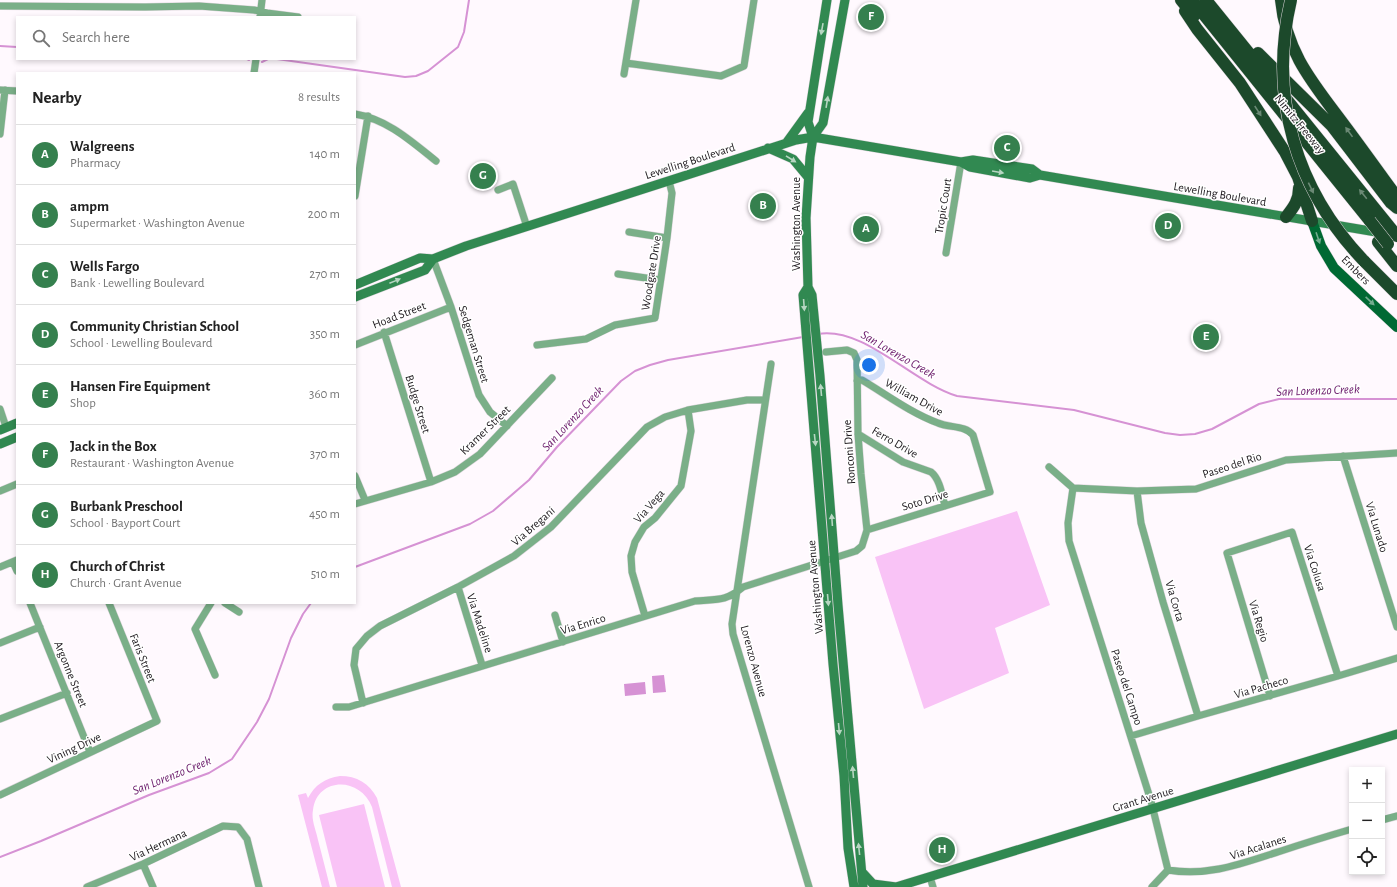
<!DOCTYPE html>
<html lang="en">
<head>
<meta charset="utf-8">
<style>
	:root { --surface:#fff; --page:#f2f2f2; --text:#222; --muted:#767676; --line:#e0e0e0; --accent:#35804e }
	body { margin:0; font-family:"Alegreya Sans",sans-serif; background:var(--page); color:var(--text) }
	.controls { position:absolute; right:12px; bottom:12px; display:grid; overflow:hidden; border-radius:0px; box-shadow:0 2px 6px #0003 }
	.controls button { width:36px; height:36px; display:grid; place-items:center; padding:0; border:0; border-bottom:1px solid var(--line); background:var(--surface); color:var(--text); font:20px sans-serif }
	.you { position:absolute; left:869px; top:365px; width:14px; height:14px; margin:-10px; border:3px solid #fff; border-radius:50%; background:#1a73e8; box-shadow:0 0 0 6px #1a73e833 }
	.badge { display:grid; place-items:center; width:26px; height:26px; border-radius:50%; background:var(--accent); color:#fff; font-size:13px; font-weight:700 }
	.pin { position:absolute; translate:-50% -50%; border:2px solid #fff; box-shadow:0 1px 4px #0006 }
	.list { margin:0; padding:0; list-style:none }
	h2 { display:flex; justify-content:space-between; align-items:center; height:52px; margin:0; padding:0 16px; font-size:17px }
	h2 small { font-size:13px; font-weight:400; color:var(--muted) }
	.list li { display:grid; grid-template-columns:26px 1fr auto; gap:12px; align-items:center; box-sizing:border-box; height:60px; padding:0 16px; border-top:1px solid var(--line) }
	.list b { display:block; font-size:15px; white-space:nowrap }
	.list p { margin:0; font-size:13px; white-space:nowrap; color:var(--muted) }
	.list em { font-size:13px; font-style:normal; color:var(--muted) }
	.icon { flex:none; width:22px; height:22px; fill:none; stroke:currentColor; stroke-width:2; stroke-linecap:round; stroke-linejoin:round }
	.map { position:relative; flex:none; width:1397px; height:887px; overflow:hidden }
	.search { position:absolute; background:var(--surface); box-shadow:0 2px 6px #0003; left:16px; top:16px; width:340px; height:44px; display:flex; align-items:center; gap:10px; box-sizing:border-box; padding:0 14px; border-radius:0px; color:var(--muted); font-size:15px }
	.panel { position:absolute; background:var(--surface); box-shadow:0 2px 6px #0003; left:16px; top:72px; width:340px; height:532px; border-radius:0px }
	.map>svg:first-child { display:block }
	.green { fill:#f9c3f6 }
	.water { fill:#d692d4 }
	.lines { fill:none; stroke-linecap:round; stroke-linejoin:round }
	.stream { stroke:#d692d4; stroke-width:2 }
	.minor-casing { stroke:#dbd5da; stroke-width:8 }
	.secondary-casing { stroke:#dbd5da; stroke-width:10 }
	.primary-casing { stroke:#dbd5da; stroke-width:11 }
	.motorway-casing { stroke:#dbd5da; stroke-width:13 }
	.minor { stroke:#7aaf88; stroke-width:7 }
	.secondary { stroke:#318951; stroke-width:9 }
	.primary { stroke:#006933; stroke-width:10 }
	.motorway { stroke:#1c492b; stroke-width:12 }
	.motorway-bridge-casing { stroke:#dbd5da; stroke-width:13; stroke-linecap:butt }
	.motorway-bridge { stroke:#1c492b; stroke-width:12 }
	.oneway { fill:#b7d6c2 }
	.oneway2 { fill:#6b8975 }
	.oneway3 { fill:#73ac8f }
	.labels { text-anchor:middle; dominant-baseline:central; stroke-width:3; stroke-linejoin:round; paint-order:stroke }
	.street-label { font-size:12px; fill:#1e191e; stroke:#fff }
	.water-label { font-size:13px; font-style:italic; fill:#6c1c6c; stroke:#fff }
</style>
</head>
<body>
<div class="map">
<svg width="1397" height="887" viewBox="0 0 1397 887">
	<rect width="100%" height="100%" fill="#fff9fe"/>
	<path class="green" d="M1017,511L1050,605L995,628L1009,673L924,709L875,557Z
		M340,776C357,776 369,783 377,798L401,887H392L372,807C360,776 317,777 313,810C311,820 316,830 318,840C322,855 326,871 330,887H322L298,795L306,793L308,798C315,785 325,778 340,776Z
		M364,804L385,887H337L319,815Z"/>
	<path class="water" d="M664,675L666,692L653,693L652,676Z
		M645,682L646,694L625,696L624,684Z"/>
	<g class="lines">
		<path class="stream" d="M0,46L17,47
			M247,59L249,60
			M277,59L405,77L416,76L428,71L458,47L464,32L469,0
			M262,62L268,59
			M818,334C864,326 913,383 957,396L1074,410L1165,433L1180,435L1195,434L1212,429L1259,404L1279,399H1397
			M355,567L470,524L493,511L529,480L557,447L621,381L635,371L650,365L668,360L803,337
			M0,857L41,841L149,795L209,773L232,759L257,722L269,699L291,638L303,614L311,603"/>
		<g class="minor-casing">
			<path id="minor" d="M0,6L145,7L199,6L254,10L267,13L298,17
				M260,17L262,0
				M626,63L721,76L744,66L754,0
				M254,73L256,59
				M624,74L636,0
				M0,90L17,91
				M355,114C387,119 411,141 436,161
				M0,134L5,90
				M498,190L513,184L527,227
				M355,196L368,116
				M629,232L667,238
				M946,253L961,162
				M433,259L451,307L479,395L490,412L507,426
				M618,274L660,280
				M384,332L431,482
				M355,345L451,307
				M537,345L586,339L615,325L655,318L667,238L672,193L669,181
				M771,364L732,624L733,634L809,887
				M857,381L862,380C887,395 911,413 938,423C949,428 965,425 973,435L990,492L867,530
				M0,409L6,427
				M858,434L903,462L931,472C940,479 942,495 945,506
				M1343,456L1397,627
				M1049,467L1073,488
				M355,476L365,500
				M1073,488L1068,523L1069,541L1151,801L1168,870
				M1073,488L1137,491L1196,489L1286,460L1397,453
				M0,491L17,484
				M1137,491L1141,523L1163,602L1198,716
				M355,504L431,482L455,472L480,454L552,378
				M13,562L17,571
				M0,567L17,560
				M458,587L482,665
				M30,603L90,752
				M211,603L195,629L215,675
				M225,603L239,612
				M555,615L563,642
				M645,616L632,572L631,556L635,542L644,527L655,518L681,486L691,431L688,410
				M0,643L40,627
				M1270,696L1227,553L1292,532L1338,676
				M363,703L354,665L356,649L367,636L380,626L458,587L514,556L551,527L647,427L665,417L688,410L747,400H765
				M336,707H349L695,601C717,599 725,602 743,587L856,551L862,546L867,530L861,474L858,434L857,360L854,353L847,350L826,352
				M0,719L67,693
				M1131,736L1198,716L1338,676L1397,658
				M0,795L157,721L109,603
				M1382,820L1397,816
				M143,864L153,887
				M1168,870C1209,877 1243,863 1281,851C1305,843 1328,836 1352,829
				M930,877L933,887
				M87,887L143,864L223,826L238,827L247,839L259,887
				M1152,887L1168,870"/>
		</g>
		<g class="secondary-casing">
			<path id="secondary" d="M827,0L808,122L813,137L810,157L806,218L808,287L812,295L820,376L838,605L863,887
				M813,137L823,123L845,0
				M787,142L808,113
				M768,148L793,159L808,177
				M961,162L970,167L1030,178L1040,175L1382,233
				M355,285L420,258L433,259L466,246L796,140L813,137L961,162L973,160L1032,169L1040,175
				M808,287L803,295L833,664L844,776L848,848L854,887
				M355,297L425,270L433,259
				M0,430L17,423
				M0,444L17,437
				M862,872L873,884L896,887
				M896,887L1397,734"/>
		</g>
		<g class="primary-casing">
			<path id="primary" d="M1312,221L1321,246L1334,268L1397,327"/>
		</g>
		<g class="motorway-casing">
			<path id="motorway" d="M1181,0L1194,16
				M1192,0L1370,221
				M1206,0L1397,236
				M1281,0C1286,52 1312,82 1342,122C1360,146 1378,171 1396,196
				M1185,11L1197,29L1240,83L1285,152L1298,177L1312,221
				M1258,53L1332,126L1391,203L1397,208
				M1286,217C1294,207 1299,200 1299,188
				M1378,242L1397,266
				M1364,261L1397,294"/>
		</g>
		<use href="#minor" class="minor"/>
		<use href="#secondary" class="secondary"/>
		<use href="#primary" class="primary"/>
		<use href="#motorway" class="motorway"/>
		<g class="motorway-bridge-casing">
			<path id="motorway-bridge" d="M1291,0C1268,97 1296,190 1364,261
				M1370,221L1388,244"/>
		</g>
		<use href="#motorway-bridge" class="motorway-bridge"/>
	</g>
	<defs><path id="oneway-solid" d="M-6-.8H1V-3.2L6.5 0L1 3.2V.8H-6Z"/></defs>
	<g class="oneway">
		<use href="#oneway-solid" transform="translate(822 29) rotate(100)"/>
		<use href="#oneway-solid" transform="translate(827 102) rotate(-81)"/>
		<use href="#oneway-solid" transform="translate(791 159) rotate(32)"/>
		<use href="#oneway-solid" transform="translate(998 172) rotate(10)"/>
		<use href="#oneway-solid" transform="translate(395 281) rotate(-22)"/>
		<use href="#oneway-solid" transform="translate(804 305) rotate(86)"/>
		<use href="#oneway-solid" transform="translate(821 390) rotate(-95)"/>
		<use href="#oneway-solid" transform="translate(815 440) rotate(84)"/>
		<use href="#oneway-solid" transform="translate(832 520) rotate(-94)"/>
		<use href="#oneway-solid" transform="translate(828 600) rotate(85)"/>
		<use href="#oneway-solid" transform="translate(839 729) rotate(85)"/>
		<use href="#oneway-solid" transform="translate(853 772) rotate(-95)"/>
		<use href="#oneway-solid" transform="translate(859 849) rotate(-96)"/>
	</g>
	<g class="oneway2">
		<use href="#oneway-solid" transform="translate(1258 111) rotate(57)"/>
		<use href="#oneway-solid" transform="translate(1349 132) rotate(-126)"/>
		<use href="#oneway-solid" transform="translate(1311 188) rotate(64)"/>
		<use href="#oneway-solid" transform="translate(1363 194) rotate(-129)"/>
	</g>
	<g class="oneway3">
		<use href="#oneway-solid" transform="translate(1318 238) rotate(71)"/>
		<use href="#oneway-solid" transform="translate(1370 301) rotate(43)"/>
	</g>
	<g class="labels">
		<g class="street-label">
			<text transform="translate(1300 124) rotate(51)">Nimitz Freeway</text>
			<text transform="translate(690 161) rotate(-18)">Lewelling Boulevard</text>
			<text transform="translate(1220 194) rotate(10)">Lewelling Boulevard</text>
			<text transform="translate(943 206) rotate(-81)">Tropic Court</text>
			<text transform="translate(796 224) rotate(-90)">Washington Avenue</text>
			<text transform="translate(1356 270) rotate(45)">Embers</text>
			<text transform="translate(651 273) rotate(-81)">Woodgate Drive</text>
			<text transform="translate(399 315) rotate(-21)">Hoad Street</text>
			<text transform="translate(474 344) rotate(73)">Sedgeman Street</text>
			<text transform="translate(914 397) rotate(29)">William Drive</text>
			<text transform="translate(418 404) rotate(73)">Budge Street</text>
			<text transform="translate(485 430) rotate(-44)">Kramer Street</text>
			<text transform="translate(895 442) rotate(30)">Ferro Drive</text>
			<text transform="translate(849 452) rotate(-94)">Ronconi Drive</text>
			<text transform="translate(1232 465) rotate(-18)">Paseo del Rio</text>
			<text transform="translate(925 500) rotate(-17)">Soto Drive</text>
			<text transform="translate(649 506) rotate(-49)">Via Vega</text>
			<text transform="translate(533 526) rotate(-41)">Via Bregani</text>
			<text transform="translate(1377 527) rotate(73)">Via Lunado</text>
			<text transform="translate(1315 568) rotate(72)">Via Colusa</text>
			<text transform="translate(815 587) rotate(-95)">Washington Avenue</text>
			<text transform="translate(1175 601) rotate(74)">Via Corta</text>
			<text transform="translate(1259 621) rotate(73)">Via Regio</text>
			<text transform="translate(480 623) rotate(72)">Via Madeline</text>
			<text transform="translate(583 624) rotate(-17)">Via Enrico</text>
			<text transform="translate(143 658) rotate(68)">Faris Street</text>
			<text transform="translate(754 661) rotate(75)">Lorenzo Avenue</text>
			<text transform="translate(71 674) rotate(68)">Argonne Street</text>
			<text transform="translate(1127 687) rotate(72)">Paseo del Campo</text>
			<text transform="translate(1261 687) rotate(-16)">Via Pacheco</text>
			<text transform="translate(74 748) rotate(-25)">Vining Drive</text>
			<text transform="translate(1143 799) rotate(-17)">Grant Avenue</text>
			<text transform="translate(158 845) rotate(-25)">Via Hermana</text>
			<text transform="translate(1258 847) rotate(-18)">Via Acalanes</text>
		</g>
		<g class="water-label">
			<text transform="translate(898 355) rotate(30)">San Lorenzo Creek</text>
			<text transform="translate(1318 391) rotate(-2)">San Lorenzo Creek</text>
			<text transform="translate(573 419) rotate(-47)">San Lorenzo Creek</text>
			<text transform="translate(172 776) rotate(-22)">San Lorenzo Creek</text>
		</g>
	</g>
</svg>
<div class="controls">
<button>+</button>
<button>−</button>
<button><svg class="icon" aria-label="locate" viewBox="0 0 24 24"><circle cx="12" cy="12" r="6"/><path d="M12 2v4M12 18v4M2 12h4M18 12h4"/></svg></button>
</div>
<div class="you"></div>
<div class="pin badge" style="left:866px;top:229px">A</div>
<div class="pin badge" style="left:763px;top:206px">B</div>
<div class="pin badge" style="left:1007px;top:148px">C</div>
<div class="pin badge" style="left:1168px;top:226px">D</div>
<div class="pin badge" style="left:1206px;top:337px">E</div>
<div class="pin badge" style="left:871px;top:17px">F</div>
<div class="pin badge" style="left:483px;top:176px">G</div>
<div class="pin badge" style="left:942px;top:850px">H</div>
<div class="search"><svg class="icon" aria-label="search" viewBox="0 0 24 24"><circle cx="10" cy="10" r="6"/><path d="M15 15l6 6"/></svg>Search here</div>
<section class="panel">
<h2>Nearby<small>8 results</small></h2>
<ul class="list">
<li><span class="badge">A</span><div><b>Walgreens</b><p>Pharmacy</p></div><em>140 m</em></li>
<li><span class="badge">B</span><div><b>ampm</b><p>Supermarket · Washington Avenue</p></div><em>200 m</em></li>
<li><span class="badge">C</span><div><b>Wells Fargo</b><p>Bank · Lewelling Boulevard</p></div><em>270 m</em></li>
<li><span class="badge">D</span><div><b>Community Christian School</b><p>School · Lewelling Boulevard</p></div><em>350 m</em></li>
<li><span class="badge">E</span><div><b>Hansen Fire Equipment</b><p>Shop</p></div><em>360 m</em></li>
<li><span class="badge">F</span><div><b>Jack in the Box</b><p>Restaurant · Washington Avenue</p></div><em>370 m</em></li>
<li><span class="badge">G</span><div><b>Burbank Preschool</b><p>School · Bayport Court</p></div><em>450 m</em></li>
<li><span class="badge">H</span><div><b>Church of Christ</b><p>Church · Grant Avenue</p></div><em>510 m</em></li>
</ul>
</section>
</div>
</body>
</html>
